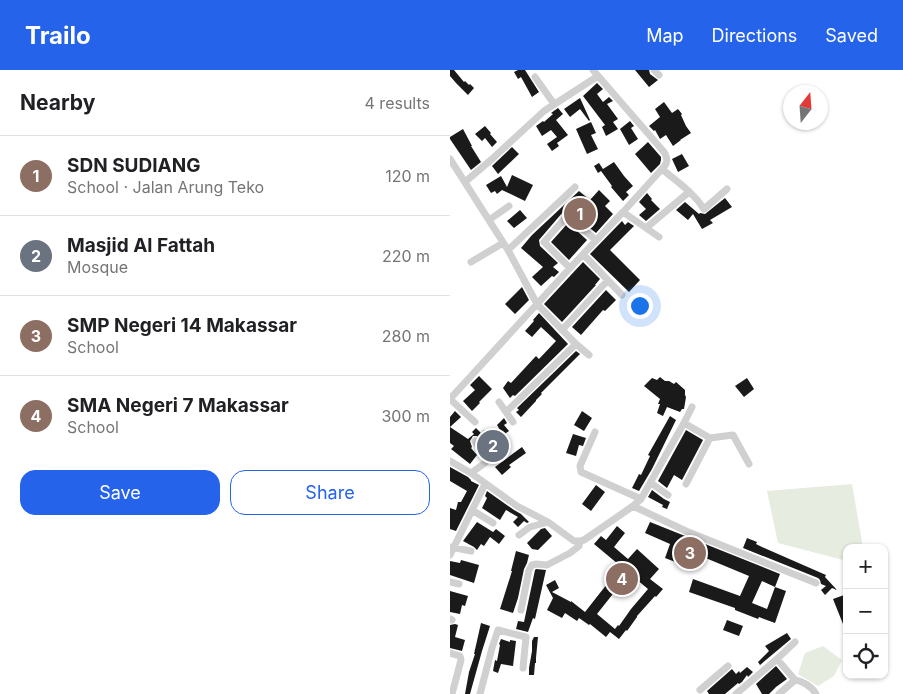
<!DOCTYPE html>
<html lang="en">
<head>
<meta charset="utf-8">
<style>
	:root { --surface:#fff; --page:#f2f2f2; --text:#202124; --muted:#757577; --line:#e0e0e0; --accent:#2563eb }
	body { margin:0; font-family:Inter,sans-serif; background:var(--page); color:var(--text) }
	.controls { position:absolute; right:15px; bottom:15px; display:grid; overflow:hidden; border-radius:10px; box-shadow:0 1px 4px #0004 }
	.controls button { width:45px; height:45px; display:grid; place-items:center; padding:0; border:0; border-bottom:1px solid var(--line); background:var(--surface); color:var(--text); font:25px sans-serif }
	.compass { position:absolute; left:333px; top:15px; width:45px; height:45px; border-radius:50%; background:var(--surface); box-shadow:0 1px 4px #0004; rotate:17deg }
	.you { position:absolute; left:189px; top:235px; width:18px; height:18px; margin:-12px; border:4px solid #fff; border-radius:50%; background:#1a73e8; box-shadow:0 0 0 8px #1a73e833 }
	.badge { display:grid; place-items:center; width:32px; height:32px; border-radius:50%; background:var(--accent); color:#fff; font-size:16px; font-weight:700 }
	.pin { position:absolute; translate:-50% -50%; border:2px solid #fff; box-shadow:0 1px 5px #0006 }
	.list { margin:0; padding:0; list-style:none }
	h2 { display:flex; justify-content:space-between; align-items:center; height:65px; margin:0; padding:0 20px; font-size:21px }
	h2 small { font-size:16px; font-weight:400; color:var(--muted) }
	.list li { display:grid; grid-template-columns:32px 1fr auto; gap:15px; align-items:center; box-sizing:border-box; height:80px; padding:0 20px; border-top:1px solid var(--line) }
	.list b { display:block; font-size:19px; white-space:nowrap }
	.list p { margin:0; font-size:16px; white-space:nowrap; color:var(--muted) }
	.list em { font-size:16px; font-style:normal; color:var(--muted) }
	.actions { display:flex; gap:10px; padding:15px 20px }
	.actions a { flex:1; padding:11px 0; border:1px solid var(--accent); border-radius:15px; text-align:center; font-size:18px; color:var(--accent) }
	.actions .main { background:var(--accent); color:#fff }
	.icon { flex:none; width:28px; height:28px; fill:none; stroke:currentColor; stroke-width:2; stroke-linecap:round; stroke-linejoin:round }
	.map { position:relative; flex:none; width:453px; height:624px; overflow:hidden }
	header { display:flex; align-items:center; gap:30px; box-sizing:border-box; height:70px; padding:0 25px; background:var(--accent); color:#fff }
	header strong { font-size:24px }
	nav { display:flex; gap:28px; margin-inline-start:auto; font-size:18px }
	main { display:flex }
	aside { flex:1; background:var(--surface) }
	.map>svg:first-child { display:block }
	.green { fill:#e6ecdf }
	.building { fill:#1a1a1a; fill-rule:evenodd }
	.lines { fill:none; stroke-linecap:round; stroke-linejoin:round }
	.street { stroke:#d0d0d0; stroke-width:7 }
</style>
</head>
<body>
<header>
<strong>Trailo</strong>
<nav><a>Map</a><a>Directions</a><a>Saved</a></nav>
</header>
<main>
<aside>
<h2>Nearby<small>4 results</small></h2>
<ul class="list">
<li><span class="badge" style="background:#8d6e63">1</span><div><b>SDN SUDIANG</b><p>School · Jalan Arung Teko</p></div><em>120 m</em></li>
<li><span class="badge" style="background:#6b7280">2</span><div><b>Masjid Al Fattah</b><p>Mosque</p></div><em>220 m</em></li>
<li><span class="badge" style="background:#8d6e63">3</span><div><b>SMP Negeri 14 Makassar</b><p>School</p></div><em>280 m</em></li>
<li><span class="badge" style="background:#8d6e63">4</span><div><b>SMA Negeri 7 Makassar</b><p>School</p></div><em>300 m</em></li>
</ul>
<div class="actions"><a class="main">Save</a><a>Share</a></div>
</aside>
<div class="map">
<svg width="453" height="624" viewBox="0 0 453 624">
	<rect width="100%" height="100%" fill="#fff"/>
	<path class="green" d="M402,414L413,478H397V491L328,473L317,421Z
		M373,576L392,590L384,606L368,616L348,604L355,583Z"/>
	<path class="building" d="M0,0H4L14,12L15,11L19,15L20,14L24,18L18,25L6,13L0,6Z
		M68,0H75L89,22L82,27L71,7L68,9L64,2Z
		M185,0H199L200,4L208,10L199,17Z
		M147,13L153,19L147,24L153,32L159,27L163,31L157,34L168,49L163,52L168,59L156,66L152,57L155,55L133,26Z
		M130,28L140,50L139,51L130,39L120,47L114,39Z
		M214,32L222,43L228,39L232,44L231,45L236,56L241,63L230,70H231L223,76L216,65L210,69L205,60L204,61L199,56L210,47L205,39Z
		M108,38L113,44L106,50L118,65L107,73L109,76L102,81L97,74L107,67L101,60L92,66L86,56L93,51L94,52L103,44L101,43Z
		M180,51L184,56L181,58L188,69L179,75L170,59Z
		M141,52L146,63L141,65L148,79L137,84L126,59Z
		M35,56L41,63L40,64L47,72L42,77L35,68L32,71L25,64Z
		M13,59L22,76H21L31,92L21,100L0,69V67Z
		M198,72L211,87V90L210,94L201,103L185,84Z
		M62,77L69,84L48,104L42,96Z
		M232,84L239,96L228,102L222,89Z
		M164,92L174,106L183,116L176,122L179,125L173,131L161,117L162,116L151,101L148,103L144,96L149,93L153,99Z
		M62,105L83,115L75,131L52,120L47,124L45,121L41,123L36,115L51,106L57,117Z
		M149,120L160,131L155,136L163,144L146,163L120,142L116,141L113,142L89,170L90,176L108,193L103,197L109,202L104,207L102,206L91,216L82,207L93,197L71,178L82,165L129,121L140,130Z
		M197,123L202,129L201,130L210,139L196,151L189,145L196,139L189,132Z
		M275,128L282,137L260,150L263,153L252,159L243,144L238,150L226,140L235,132L249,144L250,143L255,144Z
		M70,140L77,148L64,158L57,151Z
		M172,151L175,155L178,152L184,156L160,180L190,210L179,222L140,184Z
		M118,153L137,170L119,190L101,172Z
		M133,192L150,209L145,215H146L112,252L94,234Z
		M72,217L79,230L65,244L55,234Z
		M156,220L166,230L155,241L153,240L131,265L122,257Z
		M89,243L118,274L65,326L63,325L60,328L53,318L58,311L61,313L86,286L89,289L106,271L91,257L82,267L75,261L84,251L83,250Z
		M126,281L130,284L91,323L92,324L86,330V331L71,347L66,342L69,340L67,338Z
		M29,306L42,319L29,332L30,333L22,341L13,331L25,320L20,315Z
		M210,307L215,311H219L224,314L226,312L235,320V325L236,327L234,339H232L230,342L217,337L213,346L207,343L210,334H208L210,329L194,316L202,308L207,310Z
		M297,308L304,319L294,327L285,316Z
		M5,341L11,347L0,357L18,369L24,364L22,362L26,358L31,363L34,360L40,367L50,360L47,355L54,348L57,353L54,355L59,361L46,370L52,378L42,385L29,368L27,366H23L20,371L22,377L21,378L27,385L20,394L1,379L4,376L0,373V347Z
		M132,341L142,348L134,361L124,355Z
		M220,346L226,350L202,399L189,421L182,418L189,404L191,405L200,386L198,385Z
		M236,360L253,370L232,410L224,405L217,418L208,411Z
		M123,364L136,368L133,376L129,375L126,386L116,383Z
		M72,377L76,383L59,395L61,397L52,405L45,397Z
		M0,397L18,407L21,410V411L29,415L6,461L0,459V438L6,440L8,432H11L17,421L0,411Z
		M146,415L155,422L141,441L132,434Z
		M202,420L214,429L220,432L217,439L212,437L213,435L198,427Z
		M37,421L64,440L71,444L79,452L77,453L74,451L68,457L63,452L68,447L56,440L50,450L32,438L37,428L35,426Z
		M27,452L43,462L46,459L55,466L49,474L40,467L34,476L31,474L27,480L24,477L13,471Z
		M200,452L330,504L325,517L336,521L325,553L309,547L308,549L285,540V538L239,522L243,509L290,526L299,506L246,484L241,498L215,488L220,474L195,463ZM312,511L325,517L317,539L302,533Z
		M167,456L175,463L164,477L178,489L187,479L209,499L200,509L213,519L206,527L205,526L187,546V547L177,561L176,560L169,569L160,562L156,567L140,554L139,555L129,548L127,551L115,543L112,548L97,540L103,528L96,515L105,510L109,518L102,522L121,532V531L135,542L157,514L166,520L147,544L165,559L168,555L169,556L181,539L198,519L144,474L151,466L156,470Z
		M95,458L102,466L88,480L82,479L77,473L91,459Z
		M297,468L307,472L306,474L312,477L376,505L375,507L387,520L382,518L375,525L371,520L376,516L371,514L370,510L368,508L293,478Z
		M66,481L79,485L77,493L74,499L68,528L63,543L50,539L62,501H61Z
		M11,490L29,495L24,513L0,505V491L10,493Z
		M86,499L96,500L85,549L83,548L78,562L66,559L68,551L74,552L85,500Z
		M0,521L18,526L15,536L12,535L10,544L0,542Z
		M397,524V552L393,554L383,529Z
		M277,550L293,556L289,566L273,560Z
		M31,553L40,556L32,581L20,624H15L19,602L25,584H24Z
		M5,554L8,555L5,567L15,570L12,581L0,578V555Z
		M337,563L341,569L310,595L308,592L319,581L315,576Z
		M84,567H88L86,588V593H85L84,605H79V598L82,581V571Z
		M51,569L60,572V570L66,571L63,596L51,594L48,603L43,601L45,590L47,591L50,575L49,574Z
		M326,596L337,609L326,617L319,624H312L306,614Z
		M297,597L303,602L298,607L297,605L292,612L289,614L288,613L275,624H259L257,621L282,599L286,604L289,601L290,603Z"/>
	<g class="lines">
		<path class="street" d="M143,0L214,82C218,89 218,93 212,99C226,111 243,122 254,139L277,119
			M204,0L209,5
			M85,7L104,34
			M0,89L58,180L87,234L126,274L56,342L63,352
			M15,112L42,89L94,41L148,6
			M173,142L212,99
			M39,150L59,136
			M196,158L239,122
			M58,180L125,117
			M133,184L172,225
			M21,192L53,173
			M120,198L94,172L117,146L146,170
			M112,260L158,210
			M126,274L139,285
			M0,329L120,198L173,142L209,167
			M0,329L25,352
			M49,332L56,342
			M234,353L260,368L283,365L299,394
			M145,362L130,396L131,402L191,429
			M0,391L21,403L67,436L98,452L124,471H130L134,470L183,436L191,429L234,353L242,337
			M21,403L35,393L36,390L34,386L25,371
			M201,413L218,425
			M236,414L260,368
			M183,436L236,461L366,513
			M22,440L43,453
			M69,465L80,457L98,452
			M0,477L21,481
			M0,485L35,414
			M0,512L9,514
			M71,540L79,500L82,495L86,494L97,495L120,483L129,476L130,471
			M0,549L2,550
			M0,583L10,586L11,590L2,624
			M327,589L345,572
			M345,610C353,611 362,617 366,624
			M250,620L278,596
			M30,624L42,578L48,560L76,567L73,598
			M286,624L327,589L345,610L329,624"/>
	</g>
</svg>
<div class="controls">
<button>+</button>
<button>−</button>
<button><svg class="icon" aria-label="locate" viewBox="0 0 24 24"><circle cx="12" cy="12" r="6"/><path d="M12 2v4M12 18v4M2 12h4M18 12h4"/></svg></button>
</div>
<svg class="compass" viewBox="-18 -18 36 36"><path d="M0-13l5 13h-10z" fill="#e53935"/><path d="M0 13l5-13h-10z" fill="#757577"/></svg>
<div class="you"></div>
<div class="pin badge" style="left:130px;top:144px;background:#8d6e63">1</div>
<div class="pin badge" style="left:43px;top:376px;background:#6b7280">2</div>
<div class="pin badge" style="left:240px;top:483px;background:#8d6e63">3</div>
<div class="pin badge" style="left:172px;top:509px;background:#8d6e63">4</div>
</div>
</main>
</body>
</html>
